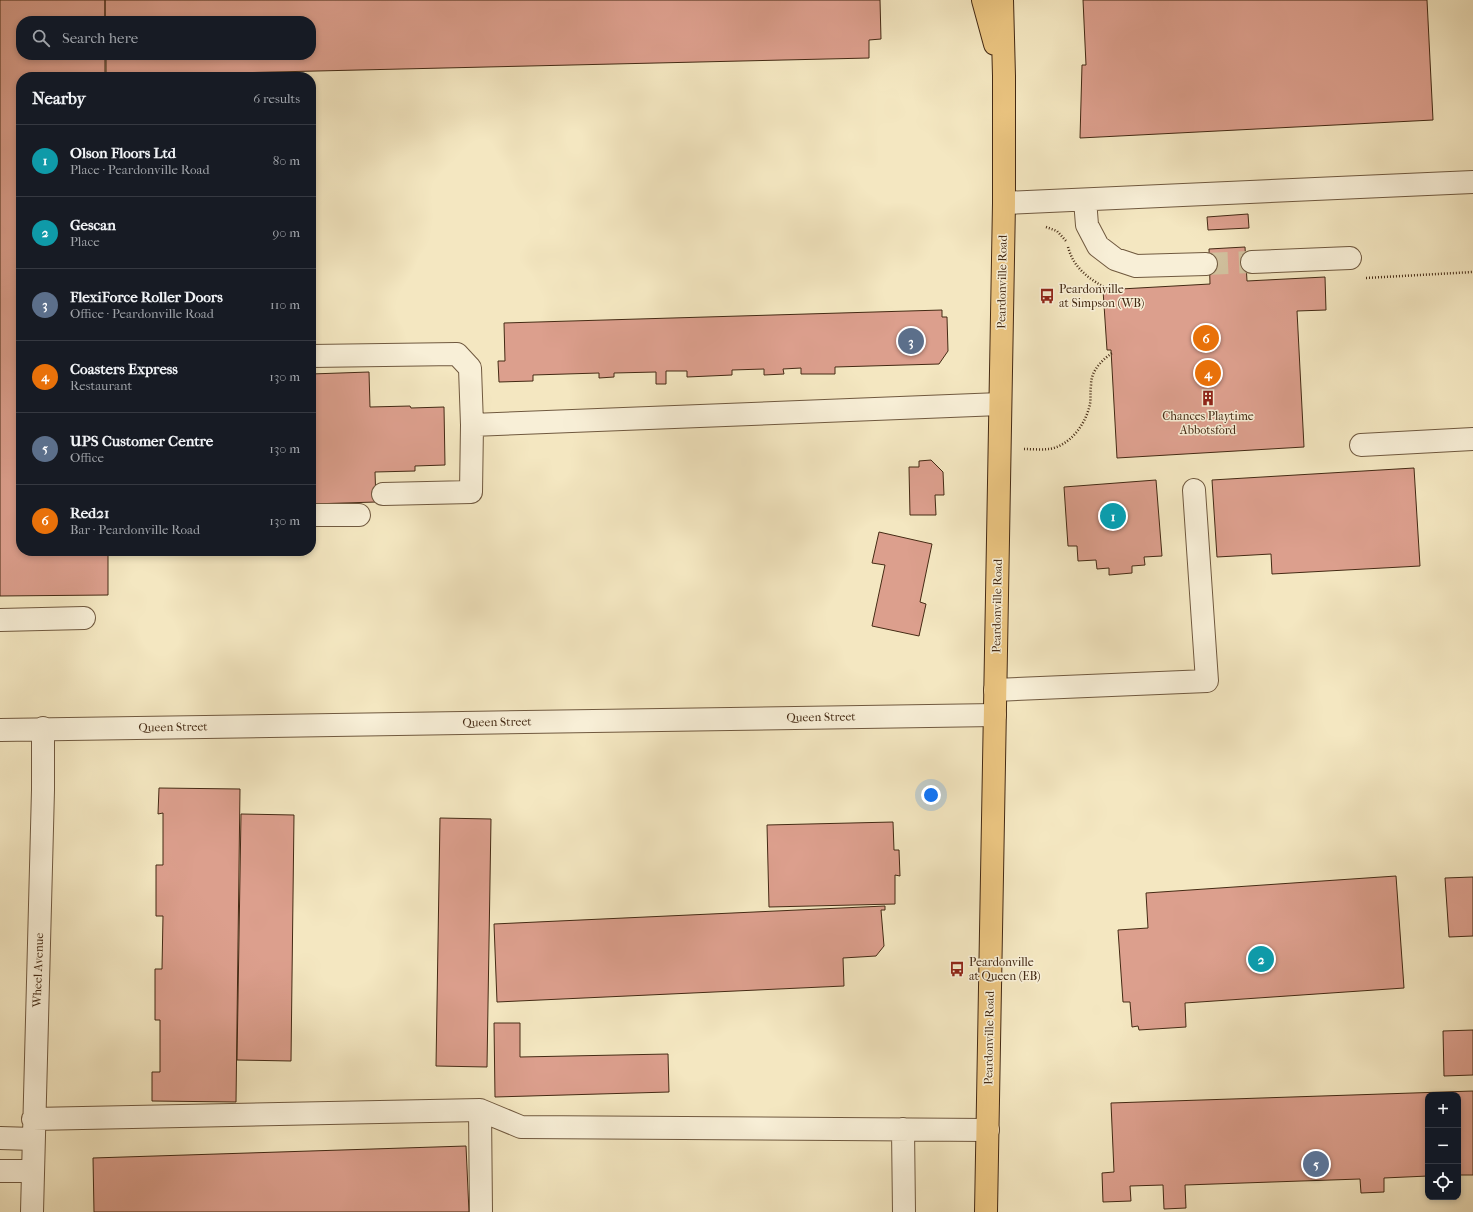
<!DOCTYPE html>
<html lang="en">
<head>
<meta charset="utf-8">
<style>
	:root { --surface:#171b24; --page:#242831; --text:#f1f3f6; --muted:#9ea1a6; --line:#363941; --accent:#c59692 }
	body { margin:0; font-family:"IM FELL French Canon",serif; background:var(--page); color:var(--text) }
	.controls { position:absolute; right:12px; bottom:12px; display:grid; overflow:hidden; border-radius:8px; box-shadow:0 2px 6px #0003 }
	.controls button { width:36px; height:36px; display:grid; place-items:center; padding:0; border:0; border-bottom:1px solid var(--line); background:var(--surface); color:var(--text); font:20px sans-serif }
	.you { position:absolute; left:931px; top:795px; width:14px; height:14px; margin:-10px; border:3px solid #fff; border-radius:50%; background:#1a73e8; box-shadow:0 0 0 6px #1a73e833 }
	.badge { display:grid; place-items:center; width:26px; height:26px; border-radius:50%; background:var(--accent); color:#fff; font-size:13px; font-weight:700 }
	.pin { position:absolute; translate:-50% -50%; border:2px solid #fff; box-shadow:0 1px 4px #0006 }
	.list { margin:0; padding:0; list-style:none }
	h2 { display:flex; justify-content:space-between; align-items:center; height:52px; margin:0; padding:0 16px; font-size:17px }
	h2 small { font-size:13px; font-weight:400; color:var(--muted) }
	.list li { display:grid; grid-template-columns:26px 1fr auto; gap:12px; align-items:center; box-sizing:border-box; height:72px; padding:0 16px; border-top:1px solid var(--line) }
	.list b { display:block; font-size:15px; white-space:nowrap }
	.list p { margin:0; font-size:13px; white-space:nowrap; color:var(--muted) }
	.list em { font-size:13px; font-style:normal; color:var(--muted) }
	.icon { flex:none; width:22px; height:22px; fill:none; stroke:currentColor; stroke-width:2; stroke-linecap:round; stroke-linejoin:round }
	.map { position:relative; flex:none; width:1473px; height:1212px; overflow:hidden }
	.search { position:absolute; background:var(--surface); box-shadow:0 2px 6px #0003; left:16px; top:16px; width:300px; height:44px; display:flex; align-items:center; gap:10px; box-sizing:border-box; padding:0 14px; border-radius:16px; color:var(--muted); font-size:15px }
	.panel { position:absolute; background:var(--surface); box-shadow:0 2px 6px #0003; left:16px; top:72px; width:300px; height:484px; border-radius:16px }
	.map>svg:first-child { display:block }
	.building { fill:#dc9f8d; stroke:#442a14 }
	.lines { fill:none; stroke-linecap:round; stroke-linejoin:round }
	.minor-tunnel { stroke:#d1c19e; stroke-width:22; stroke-dasharray:22 11; stroke-linecap:butt }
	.minor-casing { stroke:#70593f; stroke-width:24 }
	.major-casing { stroke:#442a14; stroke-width:24 }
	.path { stroke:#442a14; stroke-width:2.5; stroke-dasharray:1 2; stroke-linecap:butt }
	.minor { stroke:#f8efd7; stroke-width:22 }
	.major { stroke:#eac480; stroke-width:22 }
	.labels { text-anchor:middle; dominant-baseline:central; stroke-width:3; stroke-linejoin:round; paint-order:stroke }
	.street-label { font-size:12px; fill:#442a14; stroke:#f8efd7 }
	.poi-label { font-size:12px; fill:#442a14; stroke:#f8efd7; text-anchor:start }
</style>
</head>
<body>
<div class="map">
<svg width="1473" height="1212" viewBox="0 0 1473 1212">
	<rect width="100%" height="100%" fill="#f4e7c1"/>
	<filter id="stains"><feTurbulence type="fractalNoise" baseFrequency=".005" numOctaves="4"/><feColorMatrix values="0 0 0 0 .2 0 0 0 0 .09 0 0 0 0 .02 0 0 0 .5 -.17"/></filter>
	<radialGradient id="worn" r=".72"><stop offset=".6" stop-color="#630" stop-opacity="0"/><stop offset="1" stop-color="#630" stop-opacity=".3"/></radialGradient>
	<path class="building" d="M0,0H105V21H21V55H105V77H21V551H108V595L0,596Z
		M105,0H880L881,39L869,40V58L232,73V77H106V55H311V21H105Z
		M1083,0H1427L1433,120L1080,138L1082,65H1086Z
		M1248,214L1249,228L1208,230L1207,217Z
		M1245,247L1247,281L1325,277L1326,310L1297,311L1304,447L1117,458L1111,350H1107L1103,290L1210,284L1209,249Z
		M942,310V317H947L948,351L939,364L835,367V374H801V368L783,369L784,374L764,375V369L732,370V375L687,377V371H666V384H656V372L614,373V377L599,378V373L533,375V381L499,382L498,361H505L504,323Z
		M369,372L370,407L410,406L411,408L444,407L445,465L415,466V471L375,472L376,502L311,504V374Z
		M931,460L943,472L944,495H935L936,515H910L909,467H919V461Z
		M1414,468L1420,566L1272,574L1271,554L1217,557L1212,480Z
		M1156,480L1162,556L1144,557L1145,565L1132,566V573L1109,575V568L1097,569L1096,560L1078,561L1077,546H1068L1064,487Z
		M879,532L932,544L920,602L926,604L919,636L872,626L885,565L872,563Z
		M159,788L240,789L236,1102L152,1101V1072H160V1020H155V969H162L163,916H156V865H163V813L158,814Z
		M241,814L294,815L291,1061L237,1060Z
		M440,818L491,819L487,1067L436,1066Z
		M893,822L894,850H899L900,876L895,875V904L769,907L767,825Z
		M1396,876L1404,988L1185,1003L1186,1027L1139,1030L1138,1026L1132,1027L1130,1002H1123L1118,930L1148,928L1146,893Z
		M1473,877V936L1449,937L1445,878Z
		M885,906V910H881L884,946L876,956L843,958L844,986L497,1002L494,924Z
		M494,1023H520V1057L668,1054L669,1092L495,1097Z
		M1473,1030V1075L1444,1076L1443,1031Z
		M1473,1091V1175H1458V1095H1428V1176L1384,1178V1192L1361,1193L1360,1179L1185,1185L1186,1208L1164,1209L1163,1185L1130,1186L1131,1201L1103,1202L1102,1173L1114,1172L1111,1103Z
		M466,1146L469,1212H94L93,1158Z"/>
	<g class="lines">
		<path class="minor-tunnel" d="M1206,264L1252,262"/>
		<g class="minor-casing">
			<path id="minor" d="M1085,200L1087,225L1098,246L1115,259L1136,266L1206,264
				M1004,203L1473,182
				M1252,262L1350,258
				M311,356L457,354L470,368L472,425L1000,404
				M1361,445L1473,439
				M383,494L471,492L472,425
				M311,515H359
				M0,620L84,618
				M995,690L1207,681L1194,490
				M0,730L995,715
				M33,1119L480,1110
				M903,1129L904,1212
				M0,1138L33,1139
				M0,1171H32
				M32,1212L43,790V728
				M481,1212L480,1110L521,1127L988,1130"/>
		</g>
		<g class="major-casing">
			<path id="major" d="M983,0L995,44
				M986,1212L1004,203V76L1002,0"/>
		</g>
		<path class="path" d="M1046,227L1057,231L1066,241
			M1068,247C1074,269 1090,280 1110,290
			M1366,278L1473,272
			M1024,449C1032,449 1041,450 1049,449C1070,446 1086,424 1090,404C1091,398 1090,392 1091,385C1091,371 1101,361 1112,353"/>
		<use href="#minor" class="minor"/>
		<use href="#major" class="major"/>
	</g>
	<defs>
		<g id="bus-bare" transform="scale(1.2)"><path d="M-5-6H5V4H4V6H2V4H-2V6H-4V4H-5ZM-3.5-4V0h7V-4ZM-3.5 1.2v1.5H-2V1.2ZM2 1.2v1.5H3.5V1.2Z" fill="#8f2418" stroke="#f8efd7" stroke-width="2.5" paint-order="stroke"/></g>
		<g id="building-bare" transform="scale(1.2)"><path d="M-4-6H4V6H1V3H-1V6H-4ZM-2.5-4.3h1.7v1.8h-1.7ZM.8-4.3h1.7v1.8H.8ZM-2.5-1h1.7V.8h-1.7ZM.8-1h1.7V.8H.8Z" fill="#8f2418" stroke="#f8efd7" stroke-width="2.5" paint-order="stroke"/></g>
	</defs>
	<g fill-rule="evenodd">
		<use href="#bus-bare" x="1047" y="296"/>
		<use href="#building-bare" x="1208" y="398"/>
		<use href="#bus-bare" x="957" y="969"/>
	</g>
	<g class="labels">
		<g class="street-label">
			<text transform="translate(1002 282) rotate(-89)">Peardonville Road</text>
			<text transform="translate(997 606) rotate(-89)">Peardonville Road</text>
			<text transform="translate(821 717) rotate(-1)">Queen Street</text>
			<text transform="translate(497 722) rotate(-1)">Queen Street</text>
			<text transform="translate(173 727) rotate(-1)">Queen Street</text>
			<text transform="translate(38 970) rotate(-88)">Wheel Avenue</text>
			<text transform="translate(989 1038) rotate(-89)">Peardonville Road</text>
		</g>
		<g class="poi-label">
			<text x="1059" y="289">Peardonville<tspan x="1059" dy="14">at Simpson (WB)</tspan></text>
			<text x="1208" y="416" text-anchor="middle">Chances Playtime<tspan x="1208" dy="14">Abbotsford</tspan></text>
			<text x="969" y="962">Peardonville<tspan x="969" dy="14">at Queen (EB)</tspan></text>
		</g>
	</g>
	<rect width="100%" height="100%" filter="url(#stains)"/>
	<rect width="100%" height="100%" fill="url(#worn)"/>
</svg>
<div class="controls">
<button>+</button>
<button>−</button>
<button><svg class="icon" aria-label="locate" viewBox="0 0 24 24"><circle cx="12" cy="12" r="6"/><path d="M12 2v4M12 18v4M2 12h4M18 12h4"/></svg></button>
</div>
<div class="you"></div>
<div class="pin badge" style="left:1113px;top:516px;background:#0f9aa8">1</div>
<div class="pin badge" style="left:1261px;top:959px;background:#0f9aa8">2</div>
<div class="pin badge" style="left:911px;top:341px;background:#5c6f8a">3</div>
<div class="pin badge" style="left:1208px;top:373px;background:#e8710a">4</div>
<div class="pin badge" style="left:1316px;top:1164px;background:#5c6f8a">5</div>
<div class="pin badge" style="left:1206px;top:338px;background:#e8710a">6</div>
<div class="search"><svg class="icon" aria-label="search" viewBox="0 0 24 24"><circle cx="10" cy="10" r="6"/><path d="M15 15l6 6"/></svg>Search here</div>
<section class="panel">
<h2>Nearby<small>6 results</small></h2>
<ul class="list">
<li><span class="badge" style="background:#0f9aa8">1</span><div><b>Olson Floors Ltd</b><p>Place · Peardonville Road</p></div><em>80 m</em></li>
<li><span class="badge" style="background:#0f9aa8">2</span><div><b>Gescan</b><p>Place</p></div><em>90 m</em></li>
<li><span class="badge" style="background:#5c6f8a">3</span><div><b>FlexiForce Roller Doors</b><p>Office · Peardonville Road</p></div><em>110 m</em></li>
<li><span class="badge" style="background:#e8710a">4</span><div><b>Coasters Express</b><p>Restaurant</p></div><em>130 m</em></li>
<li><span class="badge" style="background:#5c6f8a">5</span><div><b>UPS Customer Centre</b><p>Office</p></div><em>130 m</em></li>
<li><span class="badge" style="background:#e8710a">6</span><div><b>Red21</b><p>Bar · Peardonville Road</p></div><em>130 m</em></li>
</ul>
</section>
</div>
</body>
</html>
